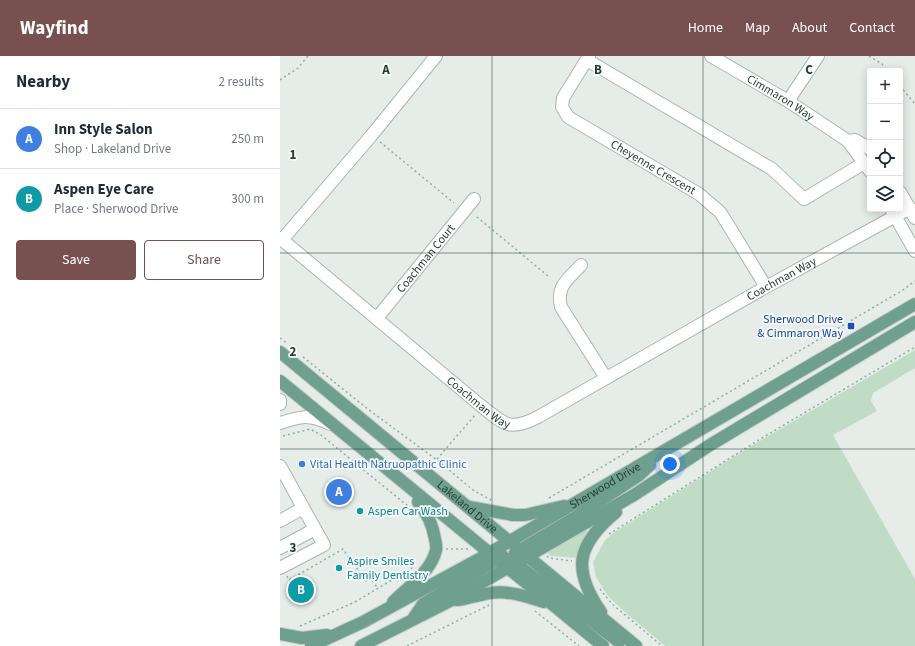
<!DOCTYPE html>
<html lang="en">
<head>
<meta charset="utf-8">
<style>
	:root { --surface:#fff; --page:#f2f2f3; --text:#1f2937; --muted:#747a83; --line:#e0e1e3; --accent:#78504f }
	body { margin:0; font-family:"Source Sans 3",sans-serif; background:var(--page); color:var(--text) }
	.controls { position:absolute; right:12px; top:12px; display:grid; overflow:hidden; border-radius:4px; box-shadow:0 2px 10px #0003 }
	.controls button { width:36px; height:36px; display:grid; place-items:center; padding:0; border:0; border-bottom:1px solid var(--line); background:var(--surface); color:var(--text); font:20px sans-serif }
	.you { position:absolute; left:390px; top:408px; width:14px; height:14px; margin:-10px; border:3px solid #fff; border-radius:50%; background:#1a73e8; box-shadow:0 0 0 6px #1a73e833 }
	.badge { display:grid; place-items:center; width:26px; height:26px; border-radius:50%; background:var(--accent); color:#fff; font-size:13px; font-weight:700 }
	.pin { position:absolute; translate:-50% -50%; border:2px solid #fff; box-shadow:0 1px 4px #0006 }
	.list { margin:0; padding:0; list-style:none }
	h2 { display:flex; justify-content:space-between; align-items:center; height:52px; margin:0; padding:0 16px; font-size:17px }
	h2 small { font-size:13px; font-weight:400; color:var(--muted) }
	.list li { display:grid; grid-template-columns:26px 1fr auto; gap:12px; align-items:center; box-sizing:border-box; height:60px; padding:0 16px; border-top:1px solid var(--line) }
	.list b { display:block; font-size:15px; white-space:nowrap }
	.list p { margin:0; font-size:13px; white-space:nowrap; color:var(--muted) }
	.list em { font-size:13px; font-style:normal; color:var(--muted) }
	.actions { display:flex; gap:8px; padding:12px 16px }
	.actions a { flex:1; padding:9px 0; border:1px solid var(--accent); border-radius:4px; text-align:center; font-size:14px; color:var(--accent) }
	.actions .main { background:var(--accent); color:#fff }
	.icon { flex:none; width:22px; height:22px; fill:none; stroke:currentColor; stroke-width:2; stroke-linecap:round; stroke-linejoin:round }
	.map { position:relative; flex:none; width:635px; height:590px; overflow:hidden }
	header { display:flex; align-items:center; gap:24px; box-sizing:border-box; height:56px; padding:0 20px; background:var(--accent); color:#fff }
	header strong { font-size:19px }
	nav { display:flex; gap:22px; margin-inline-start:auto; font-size:14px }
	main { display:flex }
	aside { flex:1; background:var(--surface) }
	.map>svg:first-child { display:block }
	.green { fill:#c1dcc6 }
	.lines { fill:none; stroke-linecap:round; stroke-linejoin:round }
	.minor-casing { stroke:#a9b5b0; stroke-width:14 }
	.major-casing { stroke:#c2c9c7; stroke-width:14 }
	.path { stroke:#89ae9f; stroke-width:1.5; stroke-dasharray:2 3; stroke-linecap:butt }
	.minor { stroke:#fff; stroke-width:12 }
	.major { stroke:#6f9f8e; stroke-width:12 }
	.grid { fill:none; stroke:#263e36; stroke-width:1; stroke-opacity:0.55 }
	.transit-dot { fill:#1a4fb4; stroke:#f6faf8; stroke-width:1.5 }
	.shop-dot { fill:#3f7fe0; stroke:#f6faf8; stroke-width:1.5 }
	.culture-dot { fill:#0f9aa8; stroke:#f6faf8; stroke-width:1.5 }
	.labels { text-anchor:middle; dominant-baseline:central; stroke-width:3.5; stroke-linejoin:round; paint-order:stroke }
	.street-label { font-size:12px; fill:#263e36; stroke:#f6faf8 }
	.transit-label { font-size:12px; fill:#164399; stroke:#f6faf8; text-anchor:end }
	.shop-label { font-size:12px; fill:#366cbe; stroke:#f6faf8; text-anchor:start }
	.culture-label { font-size:12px; fill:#0d838f; stroke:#f6faf8; text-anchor:start }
	.grid-label { font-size:13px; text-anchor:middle; font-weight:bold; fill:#263e36; stroke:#f6faf8; stroke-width:3.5; stroke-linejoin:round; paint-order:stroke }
</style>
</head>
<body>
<header>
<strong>Wayfind</strong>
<nav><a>Home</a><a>Map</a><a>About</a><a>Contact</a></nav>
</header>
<main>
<aside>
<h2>Nearby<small>2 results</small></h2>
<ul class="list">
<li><span class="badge" style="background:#3f7fe0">A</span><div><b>Inn Style Salon</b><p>Shop · Lakeland Drive</p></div><em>250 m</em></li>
<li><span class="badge" style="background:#0f9aa8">B</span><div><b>Aspen Eye Care</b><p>Place · Sherwood Drive</p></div><em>300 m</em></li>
</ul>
<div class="actions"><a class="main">Save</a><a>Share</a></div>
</aside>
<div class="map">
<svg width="635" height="590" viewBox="0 0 635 590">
	<rect width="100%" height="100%" fill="#e6ede9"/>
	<path class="green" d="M635,294V312L593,337L591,345L597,355L553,379L635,523V590H385L347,558L327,539L316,521L313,506L325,484L333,477L471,390Z
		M306,473L307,475L297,502L270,500L267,495Z"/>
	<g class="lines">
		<g class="minor-casing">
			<g id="minor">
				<path id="s1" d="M309,0L283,42L282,51L288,61L419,138L440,156L447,167L486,231"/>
				<path id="s2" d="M431,0L508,45L568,85L590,115"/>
				<path d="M307,4L492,113L524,143L584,107"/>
				<path d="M508,45L538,0"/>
				<path d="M568,85L575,84L590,93"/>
				<path d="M620,136L635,162"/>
				<path d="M611,153L635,195"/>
				<path id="s3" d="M0,182L200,349C224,368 229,376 258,361L486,231L630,152"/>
				<path d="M2,184L91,80L156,0"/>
				<path d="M301,209C288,224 276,229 281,251L326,322"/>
				<path id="s4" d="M97,262L194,143"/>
				<path d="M0,344V348"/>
				<path d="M0,367C21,360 29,358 50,368"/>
				<path d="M0,410L44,489L0,512"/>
				<path d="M0,465L23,452"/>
				<path d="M0,492L35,473"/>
			</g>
		</g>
		<g class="major-casing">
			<g id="major">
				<path id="s5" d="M0,296L356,590"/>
				<path d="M0,325L323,590"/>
				<path d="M189,451L233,459H245L284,450"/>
				<path d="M235,497L294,462L358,420L370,409"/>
				<path d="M230,503L339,586"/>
				<path d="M177,544C187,543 195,540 205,538C225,533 245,540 264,546"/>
				<path d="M113,546C128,531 151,516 156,494C157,489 155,483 154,479C152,466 146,456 138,446"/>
				<path d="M321,556C292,514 296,489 336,456"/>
				<path d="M133,563L143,548L223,500"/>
				<path d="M0,578L22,582L47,579"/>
				<path id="s6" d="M31,590L83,566L201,502L635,248"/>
				<path d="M81,590L170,545L354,439L430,389L635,266"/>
			</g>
		</g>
		<path class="path" d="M589,0L602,8L607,15
			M0,24L18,12L28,0
			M620,30L635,48
			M100,86L174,147
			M197,161L268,220
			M0,282L8,288
			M23,301L89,354L157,404L193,434L211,444
			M3,380L30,373L41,379L129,451
			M157,403L195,359
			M269,442L623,234L635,225
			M329,478L482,382L635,291
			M166,493H188
			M267,500L269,502L292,505
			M7,520L9,524L63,493L86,525L91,522L98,533
			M320,533L332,548L382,590
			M255,555L299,590
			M20,570L75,546L135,510
			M127,590L209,549"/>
		<use href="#minor" class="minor"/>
		<use href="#major" class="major"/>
	</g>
	<path class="grid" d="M212,0V590M423,0V590M0,197H635M0,393H635"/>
	<rect class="transit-dot" x="567" y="266" width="8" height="8" rx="2"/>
	<circle class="shop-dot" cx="22" cy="408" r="4"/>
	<g class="culture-dot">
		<circle cx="80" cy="455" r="4"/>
		<circle cx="59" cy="512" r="4"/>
	</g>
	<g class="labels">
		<g class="street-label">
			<text stroke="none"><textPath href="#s2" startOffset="81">Cimmaron Way</textPath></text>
			<text stroke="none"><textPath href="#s1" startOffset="169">Cheyenne Crescent</textPath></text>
			<text stroke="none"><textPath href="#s4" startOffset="77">Coachman Court</textPath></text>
			<text stroke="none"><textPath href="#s3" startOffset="606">Coachman Way</textPath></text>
			<text stroke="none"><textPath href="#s3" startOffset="258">Coachman Way</textPath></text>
			<text stroke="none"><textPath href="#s6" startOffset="335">Sherwood Drive</textPath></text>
			<text stroke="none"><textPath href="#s5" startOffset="243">Lakeland Drive</textPath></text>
		</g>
		<g class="transit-label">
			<text x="563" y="263">Sherwood Drive<tspan x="563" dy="14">&amp; Cimmaron Way</tspan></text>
		</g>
		<g class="shop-label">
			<text x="30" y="408">Vital Health Natruopathic Clinic</text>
		</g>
		<g class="culture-label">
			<text x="88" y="455">Aspen Car Wash</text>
			<text x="67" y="505">Aspire Smiles<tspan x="67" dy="14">Family Dentistry</tspan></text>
		</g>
	</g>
	<g class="grid-label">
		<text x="106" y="18">A</text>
		<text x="318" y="18">B</text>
		<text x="529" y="18">C</text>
		<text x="13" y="103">1</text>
		<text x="13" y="300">2</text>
		<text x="13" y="496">3</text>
	</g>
</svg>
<div class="controls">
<button>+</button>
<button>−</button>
<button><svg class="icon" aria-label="locate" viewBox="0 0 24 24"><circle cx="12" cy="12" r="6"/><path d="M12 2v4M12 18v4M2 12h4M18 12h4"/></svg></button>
<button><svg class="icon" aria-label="layers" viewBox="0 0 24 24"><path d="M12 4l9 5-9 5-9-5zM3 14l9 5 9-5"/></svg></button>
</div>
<div class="you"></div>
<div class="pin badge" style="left:59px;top:436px;background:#3f7fe0">A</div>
<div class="pin badge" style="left:21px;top:534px;background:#0f9aa8">B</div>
</div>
</main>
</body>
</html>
